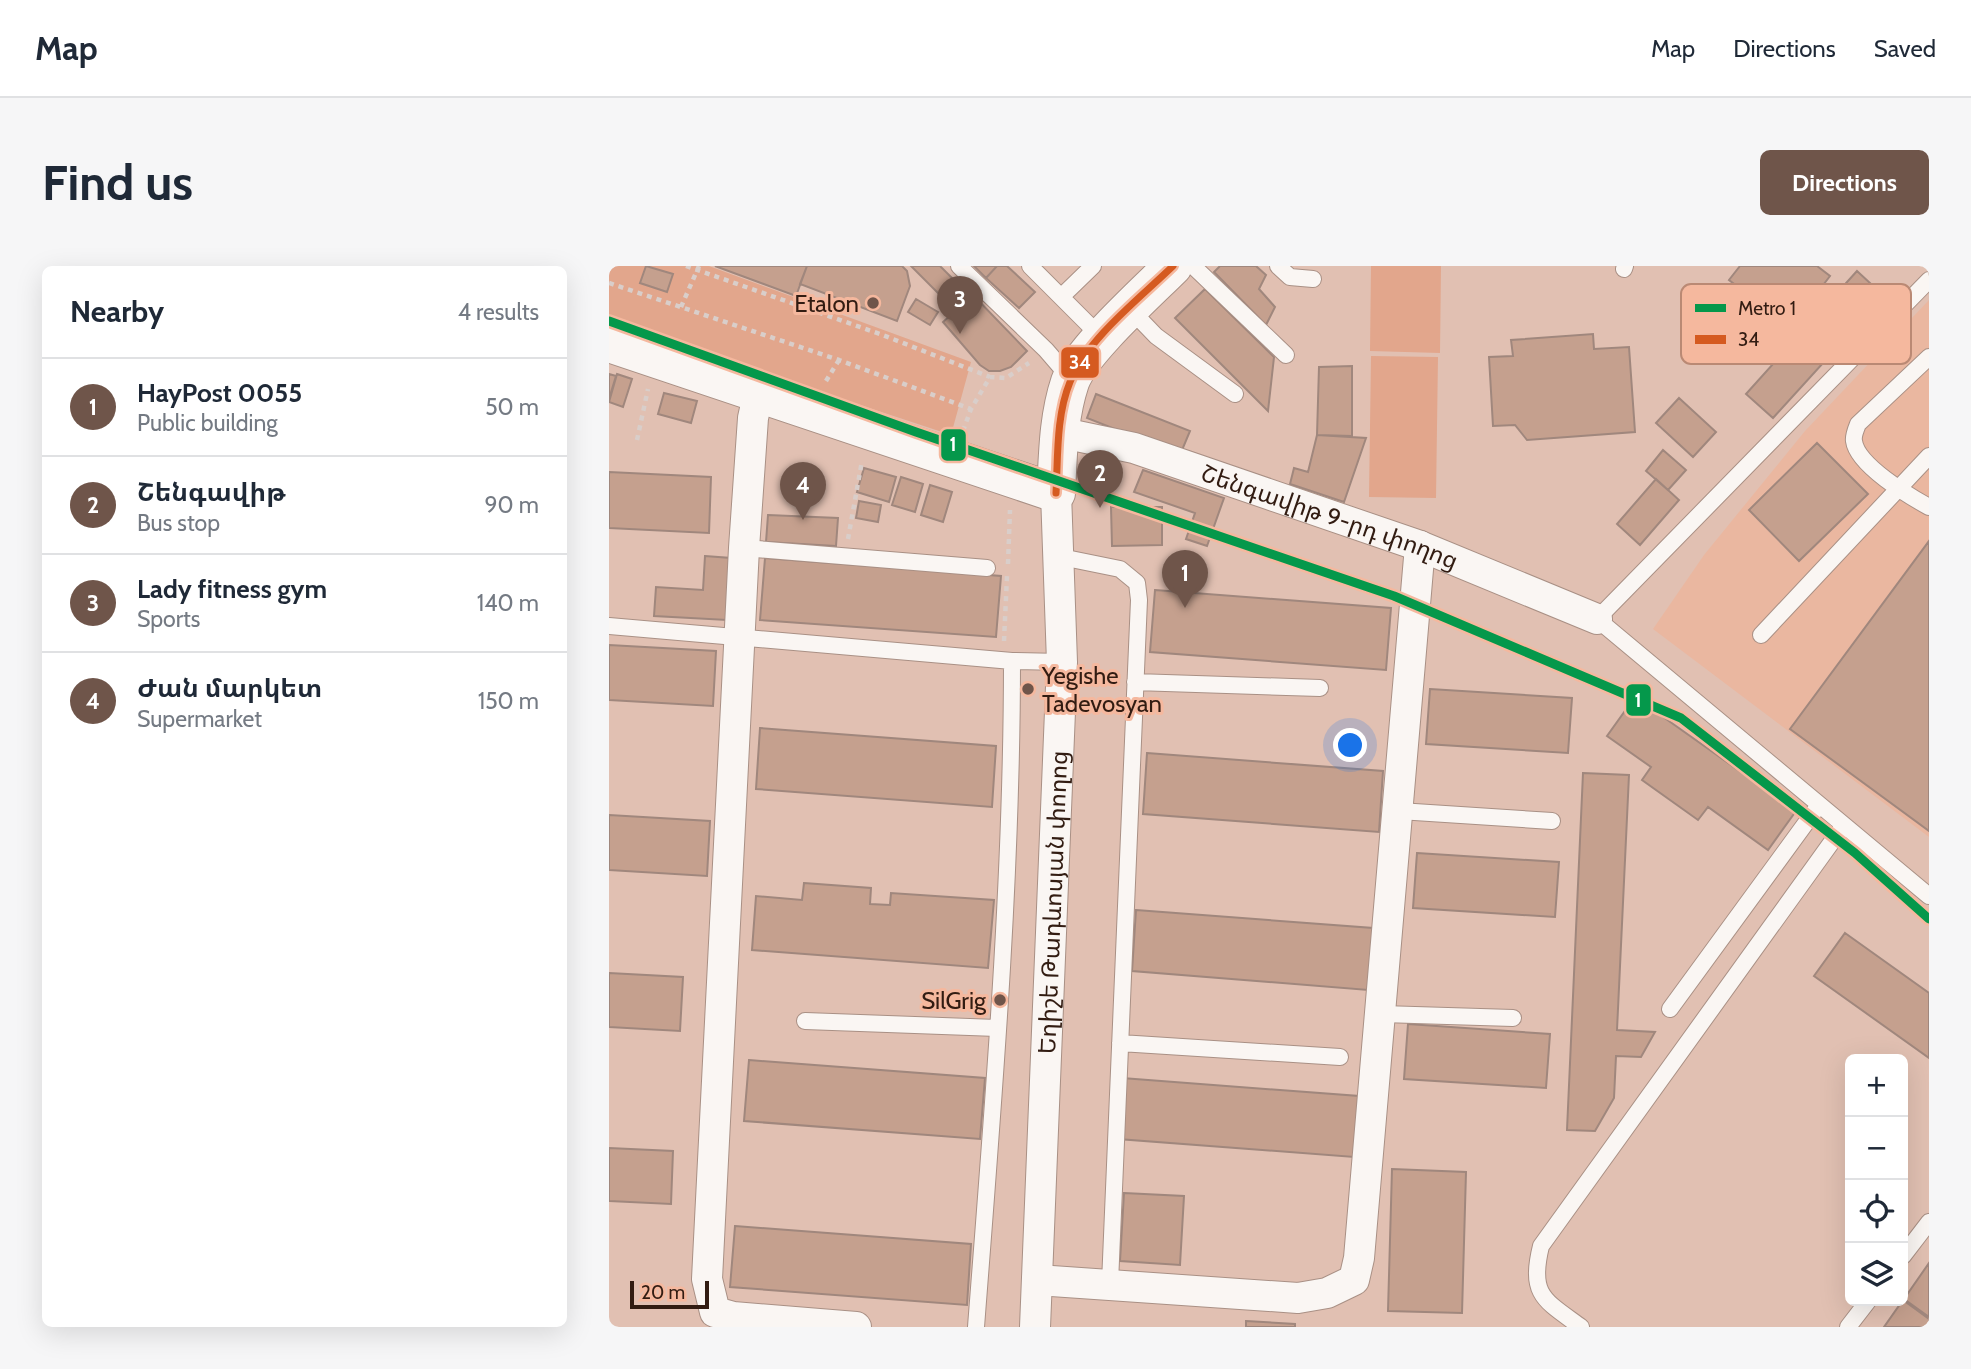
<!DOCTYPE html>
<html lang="en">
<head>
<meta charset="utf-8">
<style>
	:root { --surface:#fff; --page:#f6f6f7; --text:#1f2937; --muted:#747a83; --line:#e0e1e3; --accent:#6f554a }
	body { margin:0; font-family:Cabin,"Noto Sans Armenian",sans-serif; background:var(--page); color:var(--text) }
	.controls { position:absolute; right:21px; bottom:21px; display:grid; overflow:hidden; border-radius:10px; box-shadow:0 7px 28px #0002 }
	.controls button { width:63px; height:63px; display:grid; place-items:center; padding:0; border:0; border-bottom:2px solid var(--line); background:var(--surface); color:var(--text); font:35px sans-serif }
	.scale { position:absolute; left:21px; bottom:18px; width:79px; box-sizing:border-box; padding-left:7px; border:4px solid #321c12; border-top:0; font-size:19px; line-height:24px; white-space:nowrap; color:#321c12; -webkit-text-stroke:5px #f5b89e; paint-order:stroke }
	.you { position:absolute; left:742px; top:480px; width:24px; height:24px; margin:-18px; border:5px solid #fff; border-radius:50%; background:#1a73e8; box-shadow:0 0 0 10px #1a73e833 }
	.badge { display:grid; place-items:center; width:46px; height:46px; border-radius:50%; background:var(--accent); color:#fff; font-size:23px; font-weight:700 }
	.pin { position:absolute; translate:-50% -58px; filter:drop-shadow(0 2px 4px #0008) }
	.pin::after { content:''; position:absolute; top:37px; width:24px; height:21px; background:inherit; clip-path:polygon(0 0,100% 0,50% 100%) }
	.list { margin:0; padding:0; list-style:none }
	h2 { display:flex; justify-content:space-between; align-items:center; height:91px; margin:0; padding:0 28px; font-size:30px }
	h2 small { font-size:23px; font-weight:400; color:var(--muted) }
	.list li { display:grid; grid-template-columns:46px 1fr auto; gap:21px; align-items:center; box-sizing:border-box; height:98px; padding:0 28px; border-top:2px solid var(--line) }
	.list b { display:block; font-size:26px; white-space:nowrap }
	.list p { margin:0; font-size:23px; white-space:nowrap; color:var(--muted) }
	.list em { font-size:23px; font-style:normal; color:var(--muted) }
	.icon { flex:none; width:38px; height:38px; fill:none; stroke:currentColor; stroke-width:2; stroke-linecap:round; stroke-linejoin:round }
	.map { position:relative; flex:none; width:1320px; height:1061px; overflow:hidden; border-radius:10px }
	header { display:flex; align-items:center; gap:42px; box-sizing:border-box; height:98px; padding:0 35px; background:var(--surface); border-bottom:2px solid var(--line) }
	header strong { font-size:33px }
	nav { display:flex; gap:38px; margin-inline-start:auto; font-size:24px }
	.intro { display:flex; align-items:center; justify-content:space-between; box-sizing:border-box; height:168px; padding:0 42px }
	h1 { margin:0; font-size:49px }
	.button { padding:18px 32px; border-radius:10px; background:var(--accent); color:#fff; font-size:24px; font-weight:700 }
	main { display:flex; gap:42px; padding:0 42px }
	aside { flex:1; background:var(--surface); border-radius:10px; box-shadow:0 7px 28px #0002 }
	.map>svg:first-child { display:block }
	.built { fill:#eab7a0 }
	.green { fill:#e2a68c }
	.building { fill:#c5a08e; stroke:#a0877d; stroke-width:2 }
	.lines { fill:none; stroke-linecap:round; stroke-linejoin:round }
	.lane-casing { stroke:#a99085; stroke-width:18 }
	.street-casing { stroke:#a99085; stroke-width:32 }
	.secondary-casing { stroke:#a99085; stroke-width:40 }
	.path { stroke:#d9ceca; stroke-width:4.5; stroke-dasharray:5 5; stroke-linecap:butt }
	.lane { stroke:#faf6f3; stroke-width:16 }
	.street { stroke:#faf6f3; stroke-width:30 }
	.secondary { stroke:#faf6f3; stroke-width:38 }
	.bus-1-casing { stroke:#f5b89e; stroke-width:12 }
	.bus-1 { stroke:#d55a20; stroke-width:7 }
	.metro-1-casing { stroke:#f5b89e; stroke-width:14 }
	.metro-1 { stroke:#05984b; stroke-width:9 }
	.poi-dot { fill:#6f554a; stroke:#f5b89e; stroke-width:2.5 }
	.labels { text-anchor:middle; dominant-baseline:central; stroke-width:6; stroke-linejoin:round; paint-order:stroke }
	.poi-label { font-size:24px; fill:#321c12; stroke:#f5b89e; text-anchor:end }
	.street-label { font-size:24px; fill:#321c12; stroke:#f5b89e }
	.key { fill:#f5b89e; stroke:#ba8974; stroke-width:2 }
	.key-label { font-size:19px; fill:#321c12 }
	.line-badge { stroke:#f5b89e; stroke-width:2.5 }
	.badge-label { font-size:19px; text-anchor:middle; font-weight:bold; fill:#fff }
</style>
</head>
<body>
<header>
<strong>Map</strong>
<nav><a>Map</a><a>Directions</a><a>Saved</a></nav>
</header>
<div class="intro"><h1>Find us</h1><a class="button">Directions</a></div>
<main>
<aside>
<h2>Nearby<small>4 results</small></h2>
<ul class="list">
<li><span class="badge">1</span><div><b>HayPost 0055</b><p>Public building</p></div><em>50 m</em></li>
<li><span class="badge">2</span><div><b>Շենգավիթ</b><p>Bus stop</p></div><em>90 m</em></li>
<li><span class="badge">3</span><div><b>Lady fitness gym</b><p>Sports</p></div><em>140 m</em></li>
<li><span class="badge">4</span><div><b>Ժան մարկետ</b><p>Supermarket</p></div><em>150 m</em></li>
</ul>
</aside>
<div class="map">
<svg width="1320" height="1061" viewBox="0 0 1320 1061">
	<rect width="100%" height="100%" fill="#e1c0b2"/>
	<path class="built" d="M1320,34V571L1044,363L1095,289L1196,165Z"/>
	<path class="green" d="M0,0H100L362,96L342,169L0,56Z
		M762,0H832L831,87L761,85Z
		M762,90L829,91L827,232L760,231Z"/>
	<path class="building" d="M37,0L64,8L58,26L31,17Z
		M106,0H198L187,30Z
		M198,0H293L298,5L301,20L288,55L191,18Z
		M302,0H331L353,22L338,36Z
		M365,0H388L377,12Z
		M388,0H398L426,26L410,42L377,12Z
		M611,0H647L657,9L650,23L666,41L657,59L605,6Z
		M1131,0H1208L1221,10L1182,61L1120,14Z
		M1248,5L1275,30L1164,152L1137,128Z
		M596,23L665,91L659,145L566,52Z
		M364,29L418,85L402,101L391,105H380L371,99L334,56Z
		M307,33L329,46L321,59L299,46Z
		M984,68L985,83L1020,81L1026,166L918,174L906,159L884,160L880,91L904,90L902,74Z
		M743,100V170L708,169L710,101Z
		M0,108L7,110L0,133Z
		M8,108L23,113L14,141L0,136Z
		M55,127L88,135L82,157L49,148Z
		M487,128L581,165L571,189L478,152Z
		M1070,132L1107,166L1084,191L1047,157Z
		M708,169L757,172L735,236L681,218L685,202L699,206Z
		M1208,177L1259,228L1190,295L1140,244Z
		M1054,184L1077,204L1059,224L1037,205Z
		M255,202L287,211L280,236L248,226Z
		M534,204L615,232L598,280L577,273L586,247L525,226Z
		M0,206L102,211L100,267L0,262Z
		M292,211L314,218L306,246L283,239Z
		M1047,213L1070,234L1031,279L1008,258Z
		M321,219L343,226L334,256L312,249Z
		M250,235L272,239L269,256L247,252Z
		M502,241H553V279L503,280Z
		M159,249L229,252L227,280L157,276Z
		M1320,275V565L1181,463Z
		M96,290L122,292L118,354L45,350L47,321L94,324Z
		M156,292L392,310L387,371L151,354Z
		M546,324L782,342L777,404L541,386Z
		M0,379L107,385L104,440L0,434Z
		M821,423L963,432L959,487L817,478Z
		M1026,431L1187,545L1159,584L1099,541L1089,554L1033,514L1042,501L998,470Z
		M151,462L387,480L383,541L147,523Z
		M538,487L774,505L770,566L534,548Z
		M974,507L1020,509L1008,764L1046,766L1032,791L1007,790L1005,832L986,865L958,864Z
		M0,549L101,555L98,610L0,604Z
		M808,587L950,596L946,651L804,642Z
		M195,617L262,622L261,638L281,639L282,627L385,634L379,702L143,684L147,630L193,634Z
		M527,644L764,662L759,724L523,705Z
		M1236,667L1320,727V792L1205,710Z
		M0,707L74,711L71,765L0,761Z
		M799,758L941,768L937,822L795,813Z
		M140,794L376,812L371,873L135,855Z
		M513,812L750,830L745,891L509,873Z
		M0,882L64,885L62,938L0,935Z
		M783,903L857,906L853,1047L779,1045Z
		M515,927L575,930L571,999L511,995Z
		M126,960L362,978L358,1039L121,1021Z
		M1320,997V1051L1295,1033Z
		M1294,1034L1320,1053V1061H1275Z
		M637,1055L686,1058V1061H637Z"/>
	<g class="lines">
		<g class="lane-casing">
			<path id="lane" d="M350,0L437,84L462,113
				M421,0L493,72
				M584,0L677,89
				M669,0L681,11L704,13
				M1015,3L1016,0
				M1320,14L988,353L1320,630
				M452,31L484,0
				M521,43L547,70L626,128
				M1320,91L1249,158C1247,163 1244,170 1245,175C1248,199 1300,230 1320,241
				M135,282L378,302
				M452,291L511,303L528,317L530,334L501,1017
				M0,360L403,395L453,396
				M1152,369L1320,190
				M526,416L711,422
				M790,545L943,555
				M1061,743L1210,539
				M773,748L904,752
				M196,755L388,762
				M511,777L731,791
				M1294,990L1320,956
				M367,1061C384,840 403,617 403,395
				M972,1061C935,1034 920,1029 932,980L1235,559
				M1239,1061L1259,1035"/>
		</g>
		<g class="street-casing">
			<g id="street">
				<path d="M150,125L144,152L135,282L98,1013L106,1046L124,1051L247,1061"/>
				<path id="s1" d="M449,166L525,182L811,280L988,353"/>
				<path d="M428,1014L689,1032L718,1027L745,1014L750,992L811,280"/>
				<path id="s2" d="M426,1061L453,396L447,227"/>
			</g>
		</g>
		<g class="secondary-casing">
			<path id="secondary" d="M0,77L447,227C449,189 449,152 461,116C472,85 539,25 564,0"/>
		</g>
		<path class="path" d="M77,0L271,68L381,111
			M0,17L230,94L362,143L381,111L397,112L420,97
			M72,41L90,0
			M217,115L230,94
			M354,165L362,143
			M28,174L39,123
			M239,273L253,195
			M399,298L401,244
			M395,375L398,310"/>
		<use href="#lane" class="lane"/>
		<use href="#street" class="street"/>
		<use href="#secondary" class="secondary"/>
		<g class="bus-1-casing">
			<path id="bus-1" d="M447,227C449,191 447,150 461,116C478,73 531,32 564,0"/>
		</g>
		<use href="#bus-1" class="bus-1"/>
		<g class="metro-1-casing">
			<path id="metro-1" d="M0,55L307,166L785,330L1072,452L1246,587L1320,653"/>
		</g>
		<use href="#metro-1" class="metro-1"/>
	</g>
	<g class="poi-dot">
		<circle cx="264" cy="37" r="7"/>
		<circle cx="419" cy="423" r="7"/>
		<circle cx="391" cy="734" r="7"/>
	</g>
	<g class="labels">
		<g class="poi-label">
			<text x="250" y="37">Etalon</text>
			<text x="433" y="409" text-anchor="start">Yegishe<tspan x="433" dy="28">Tadevosyan</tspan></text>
			<text x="377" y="734">SilGrig</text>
		</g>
		<g class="street-label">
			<text stroke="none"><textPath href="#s1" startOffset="285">Շենգավիթ 9-րդ փողոց</textPath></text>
			<text stroke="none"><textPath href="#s2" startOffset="425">Եղիշե Թադևոսյան փողոց</textPath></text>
		</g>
	</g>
	<rect x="1072" y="18" width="230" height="80" rx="10" class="key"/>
	<rect x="1086" y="38" width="31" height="8" fill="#05984b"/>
	<rect x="1086" y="69" width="31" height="9" fill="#d55a20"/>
	<g class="key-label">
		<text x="1129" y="49">Metro 1</text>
		<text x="1129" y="80">34</text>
	</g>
	<g class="line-badge">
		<rect x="451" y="80" width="40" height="33" rx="7" fill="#d55a20"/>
		<rect x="331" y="162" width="27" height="34" rx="7" fill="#05984b"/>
		<rect x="1016" y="417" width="27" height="34" rx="7" fill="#05984b"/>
	</g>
	<g class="badge-label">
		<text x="471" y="103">34</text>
		<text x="344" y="185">1</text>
		<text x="1029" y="441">1</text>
	</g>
</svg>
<div class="controls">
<button>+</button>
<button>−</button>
<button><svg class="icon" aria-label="locate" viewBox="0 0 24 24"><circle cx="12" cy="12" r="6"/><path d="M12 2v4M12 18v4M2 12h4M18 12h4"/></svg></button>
<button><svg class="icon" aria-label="layers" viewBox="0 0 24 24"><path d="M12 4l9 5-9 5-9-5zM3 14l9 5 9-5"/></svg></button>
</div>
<div class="scale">20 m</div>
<div class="you"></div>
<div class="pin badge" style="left:576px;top:342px">1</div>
<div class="pin badge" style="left:491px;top:242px">2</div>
<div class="pin badge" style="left:351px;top:68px">3</div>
<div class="pin badge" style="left:194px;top:254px">4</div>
</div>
</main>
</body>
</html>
